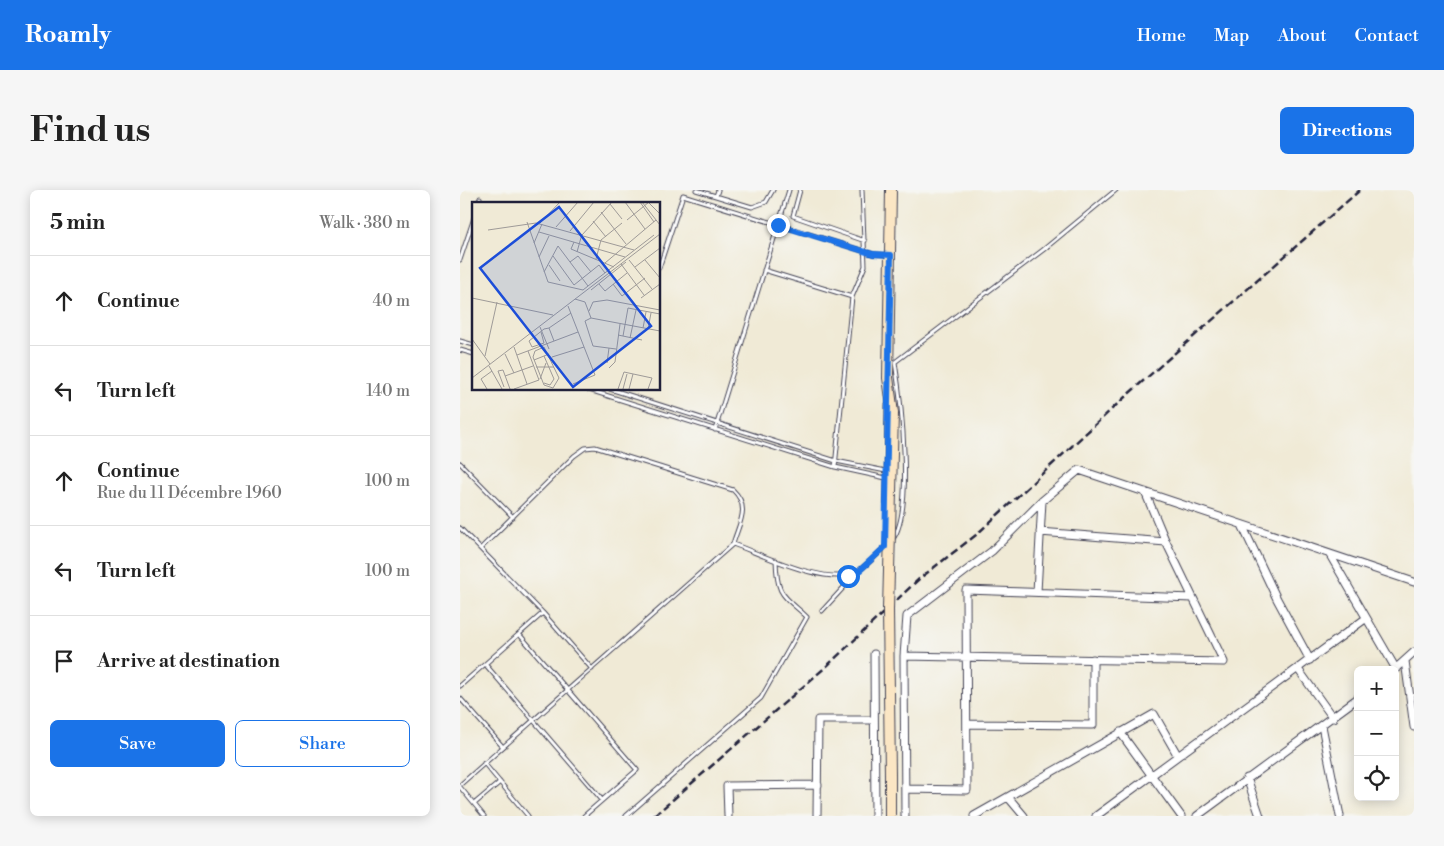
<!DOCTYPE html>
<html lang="en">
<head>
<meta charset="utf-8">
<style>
	:root { --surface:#fff; --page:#f6f6f6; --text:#222; --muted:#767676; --line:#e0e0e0; --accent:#1a73e8 }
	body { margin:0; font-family:"Libre Bodoni",serif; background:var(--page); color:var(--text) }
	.controls { position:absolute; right:15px; bottom:15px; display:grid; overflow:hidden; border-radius:8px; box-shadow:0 2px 12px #0003 }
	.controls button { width:45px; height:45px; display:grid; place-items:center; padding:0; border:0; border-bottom:1px solid var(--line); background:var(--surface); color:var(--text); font:25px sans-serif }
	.stop { position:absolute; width:15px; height:15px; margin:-11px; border:4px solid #1a73e8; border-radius:50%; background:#fff }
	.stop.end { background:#1a73e8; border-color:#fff; box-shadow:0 1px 5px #0008 }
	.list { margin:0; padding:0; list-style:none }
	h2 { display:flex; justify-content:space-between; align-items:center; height:65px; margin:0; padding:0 20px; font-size:21px }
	h2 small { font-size:16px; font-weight:400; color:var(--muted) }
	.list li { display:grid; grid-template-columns:32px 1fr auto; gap:15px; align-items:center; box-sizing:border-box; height:90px; padding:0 20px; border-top:1px solid var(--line) }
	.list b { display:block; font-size:19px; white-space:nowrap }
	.list p { margin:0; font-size:16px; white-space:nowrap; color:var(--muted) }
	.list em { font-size:16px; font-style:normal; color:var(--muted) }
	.actions { display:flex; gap:10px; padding:15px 20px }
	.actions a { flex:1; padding:11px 0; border:1px solid var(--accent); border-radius:8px; text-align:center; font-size:18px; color:var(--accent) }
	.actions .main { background:var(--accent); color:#fff }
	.icon { flex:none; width:28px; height:28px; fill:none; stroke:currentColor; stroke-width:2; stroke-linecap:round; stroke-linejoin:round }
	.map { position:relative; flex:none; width:954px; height:626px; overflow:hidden; border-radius:8px }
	header { display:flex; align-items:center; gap:30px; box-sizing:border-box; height:70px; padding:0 25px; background:var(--accent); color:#fff }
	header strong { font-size:24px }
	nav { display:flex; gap:28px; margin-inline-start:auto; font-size:18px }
	.intro { display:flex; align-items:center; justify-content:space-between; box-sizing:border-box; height:120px; padding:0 30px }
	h1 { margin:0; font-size:35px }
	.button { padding:12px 22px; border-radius:8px; background:var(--accent); color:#fff; font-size:18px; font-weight:700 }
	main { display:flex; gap:30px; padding:0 30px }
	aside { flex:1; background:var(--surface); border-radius:8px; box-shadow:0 2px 12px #0003 }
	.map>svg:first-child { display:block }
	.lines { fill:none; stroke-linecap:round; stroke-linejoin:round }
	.service-casing { stroke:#414052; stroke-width:5 }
	.minor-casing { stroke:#414052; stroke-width:9 }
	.secondary-casing { stroke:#414052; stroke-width:12 }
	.service { stroke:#fff; stroke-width:3 }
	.minor { stroke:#fff; stroke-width:7 }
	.secondary { stroke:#fbe6c4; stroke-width:10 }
	.rail { stroke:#22223b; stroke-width:2.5; stroke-dasharray:8 4; stroke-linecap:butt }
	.secondary-bridge-casing { stroke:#414052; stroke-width:12; stroke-linecap:butt }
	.secondary-bridge { stroke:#fbe6c4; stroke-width:10 }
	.route { stroke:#1a73e8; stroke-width:6 }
	.inset-road { fill:none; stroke:#9e9a98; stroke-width:1 }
	.view { fill:#1d4ed8; fill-opacity:0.15; stroke:#1d4ed8; stroke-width:2.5 }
	.inset-edge { fill:none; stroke:#22223b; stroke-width:2.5 }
</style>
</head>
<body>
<header>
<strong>Roamly</strong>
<nav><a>Home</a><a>Map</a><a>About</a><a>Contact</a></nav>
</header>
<div class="intro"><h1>Find us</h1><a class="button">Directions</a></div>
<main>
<aside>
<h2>5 min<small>Walk · 380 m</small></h2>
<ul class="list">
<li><svg class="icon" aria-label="ahead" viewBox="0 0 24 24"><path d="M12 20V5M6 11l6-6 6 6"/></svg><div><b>Continue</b></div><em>40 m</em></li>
<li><svg class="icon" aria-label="left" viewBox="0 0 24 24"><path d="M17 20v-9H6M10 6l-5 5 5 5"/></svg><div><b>Turn left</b></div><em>140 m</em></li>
<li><svg class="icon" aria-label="ahead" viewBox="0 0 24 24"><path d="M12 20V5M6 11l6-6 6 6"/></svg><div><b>Continue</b><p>Rue du 11 Décembre 1960</p></div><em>100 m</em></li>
<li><svg class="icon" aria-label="left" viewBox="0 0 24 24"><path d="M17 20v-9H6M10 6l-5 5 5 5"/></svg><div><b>Turn left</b></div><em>100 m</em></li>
<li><svg class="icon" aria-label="arrive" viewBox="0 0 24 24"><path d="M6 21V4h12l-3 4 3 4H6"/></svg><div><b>Arrive at destination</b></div></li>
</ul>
<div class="actions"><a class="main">Save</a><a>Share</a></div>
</aside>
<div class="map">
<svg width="954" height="626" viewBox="0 0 954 626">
	<rect width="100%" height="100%" fill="#f6f6f2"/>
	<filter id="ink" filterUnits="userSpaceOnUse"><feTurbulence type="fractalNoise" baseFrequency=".02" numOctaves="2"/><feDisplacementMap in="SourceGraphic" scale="10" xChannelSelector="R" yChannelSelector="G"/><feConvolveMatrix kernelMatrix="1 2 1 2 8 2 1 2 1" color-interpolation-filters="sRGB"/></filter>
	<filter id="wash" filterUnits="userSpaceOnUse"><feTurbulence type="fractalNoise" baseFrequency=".0096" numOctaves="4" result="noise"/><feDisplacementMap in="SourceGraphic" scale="20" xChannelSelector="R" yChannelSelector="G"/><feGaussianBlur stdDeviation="1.12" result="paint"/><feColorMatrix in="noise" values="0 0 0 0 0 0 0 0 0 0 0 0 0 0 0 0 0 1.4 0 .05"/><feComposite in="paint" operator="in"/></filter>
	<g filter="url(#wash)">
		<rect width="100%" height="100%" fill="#f0ead6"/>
	</g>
	<g filter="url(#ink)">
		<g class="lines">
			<g class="service-casing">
				<path id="service" d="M236,0L292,17L306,12L313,0
					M340,0L333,26L405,51
					M256,6L258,0
					M18,14L20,8
					M0,70L14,28
					M199,78L223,5L413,64L429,65
					M304,80L392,107L375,277
					M392,107L405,76L402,0
					M0,151L14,155
					M0,160L14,164
					M126,199L375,277L426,288
					M150,199L376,271L426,281
					M255,240L329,0
					M0,273L53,327
					M426,314L427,215
					M0,338L83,423L132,479
					M433,349C454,319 441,210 435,172L583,60L656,0
					M273,354C301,364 371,399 398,381C409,374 418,363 427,355
					M362,421L396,384
					M59,444L177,580L124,626
					M25,474L142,610
					M0,496L83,423
					M0,508L43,557
					M24,573L68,626
					M0,595L273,354C279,333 291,317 273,300L135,257L125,258L114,266L21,358
					M0,597L24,626
					M14,614L40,592
					M166,626L301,508L347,427C322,404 317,406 316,370"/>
			</g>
			<g class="minor-casing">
				<path id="minor" d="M782,335L817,409L850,470
					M580,342L706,352
					M870,365L936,479
					M577,402L582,311
					M414,464L415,626
					M444,466L447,426L532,361L582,311L619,280L954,392
					M945,471L954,537
					M838,479L873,528
					M934,480L954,462
					M507,534L633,535V469
					M862,536L880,626
					M660,542L721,626
					M787,588L800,626
					M445,599L507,600L506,400L733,408
					M548,607L564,626
					M268,626L267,596L358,595
					M357,626L358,530H414
					M445,626L444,466L764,472L706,352L685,302
					M514,626L694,524L718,566
					M636,626L905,429
					M737,626L898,508"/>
			</g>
			<g class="secondary-casing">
				<path id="secondary" d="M431,0L428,188L433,223
					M430,585V626"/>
			</g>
			<use href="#service" class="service"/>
			<use href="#minor" class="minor"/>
			<use href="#secondary" class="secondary"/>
			<path class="rail" d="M194,626L368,475L459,389L516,345L665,207L900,0"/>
			<g class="secondary-bridge-casing">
				<path id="secondary-bridge" d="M430,585L428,420L433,223"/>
			</g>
			<use href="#secondary-bridge" class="secondary-bridge"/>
		</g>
	</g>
	<g class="lines" filter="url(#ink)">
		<path class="route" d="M318,35L413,64L431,65L425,357L398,382L388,386"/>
	</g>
	<g transform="translate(12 12)">
		<rect width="188" height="188" fill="#f0ead6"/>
		<path class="inset-road" d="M153,0L173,27M168,0L182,20M170,0L188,23M177,1L188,12M138,2L150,17M129,10L154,42M155,18L177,0M121,19L134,35M55,20L76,80L111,88L116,84M68,21L88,0M84,25L106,0M16,28L64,21L162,48M98,29L122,0M67,30L153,55M110,33L140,0M102,40L99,47L142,65M62,41L70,22M105,50L110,32M81,54L102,83L127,63L133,71M67,55L77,34M124,57L129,38L150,21M157,58L180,87M173,58L188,76M98,60L106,54L119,70M133,61L184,18M149,62L172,93M77,63L88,79M163,65L188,46M72,70L86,44L116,84L182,33M127,82L133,89L155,71M141,82L150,94L173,76M119,88L154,60M0,96L81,113M169,96L188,82M103,97L113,100L119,116M96,104L123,173L101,182M117,109L121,100L135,98L188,108M68,125L77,147M171,126L174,110M176,127L179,111M69,130L72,141L60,145L57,139L72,127L77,126M146,133L170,138M151,134L156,106L188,112M158,136L164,108M0,137L18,162M82,139L77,126L99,111M42,145L55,182M72,145L87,176L81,186L72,183L61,155L63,149ZM144,147L121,144L113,119L119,116L188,129M33,152L42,171M45,153L106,130M13,154L25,100M72,154L82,177L78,183L72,181M80,155L112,145M62,158L77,152M135,161L137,146M17,164L30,187M64,165H82M137,166L143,160L148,122M33,174L61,164M0,176L188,32M68,177L74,161M32,185L26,169L31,168L38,187M15,187L9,177L20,169M42,187L67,178L56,149M146,187L152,170L180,176L176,187M151,187L155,172M157,187L161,172"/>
		<path class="view" d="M87,5L179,124L101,185L8,66Z"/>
		<rect width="188" height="188" class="inset-edge"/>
	</g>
</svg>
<div class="controls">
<button>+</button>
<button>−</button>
<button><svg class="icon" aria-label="locate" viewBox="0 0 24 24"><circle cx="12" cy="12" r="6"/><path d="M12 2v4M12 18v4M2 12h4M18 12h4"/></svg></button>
</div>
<div class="stop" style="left:388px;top:386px"></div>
<div class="stop end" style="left:318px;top:35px"></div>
</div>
</main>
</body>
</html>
